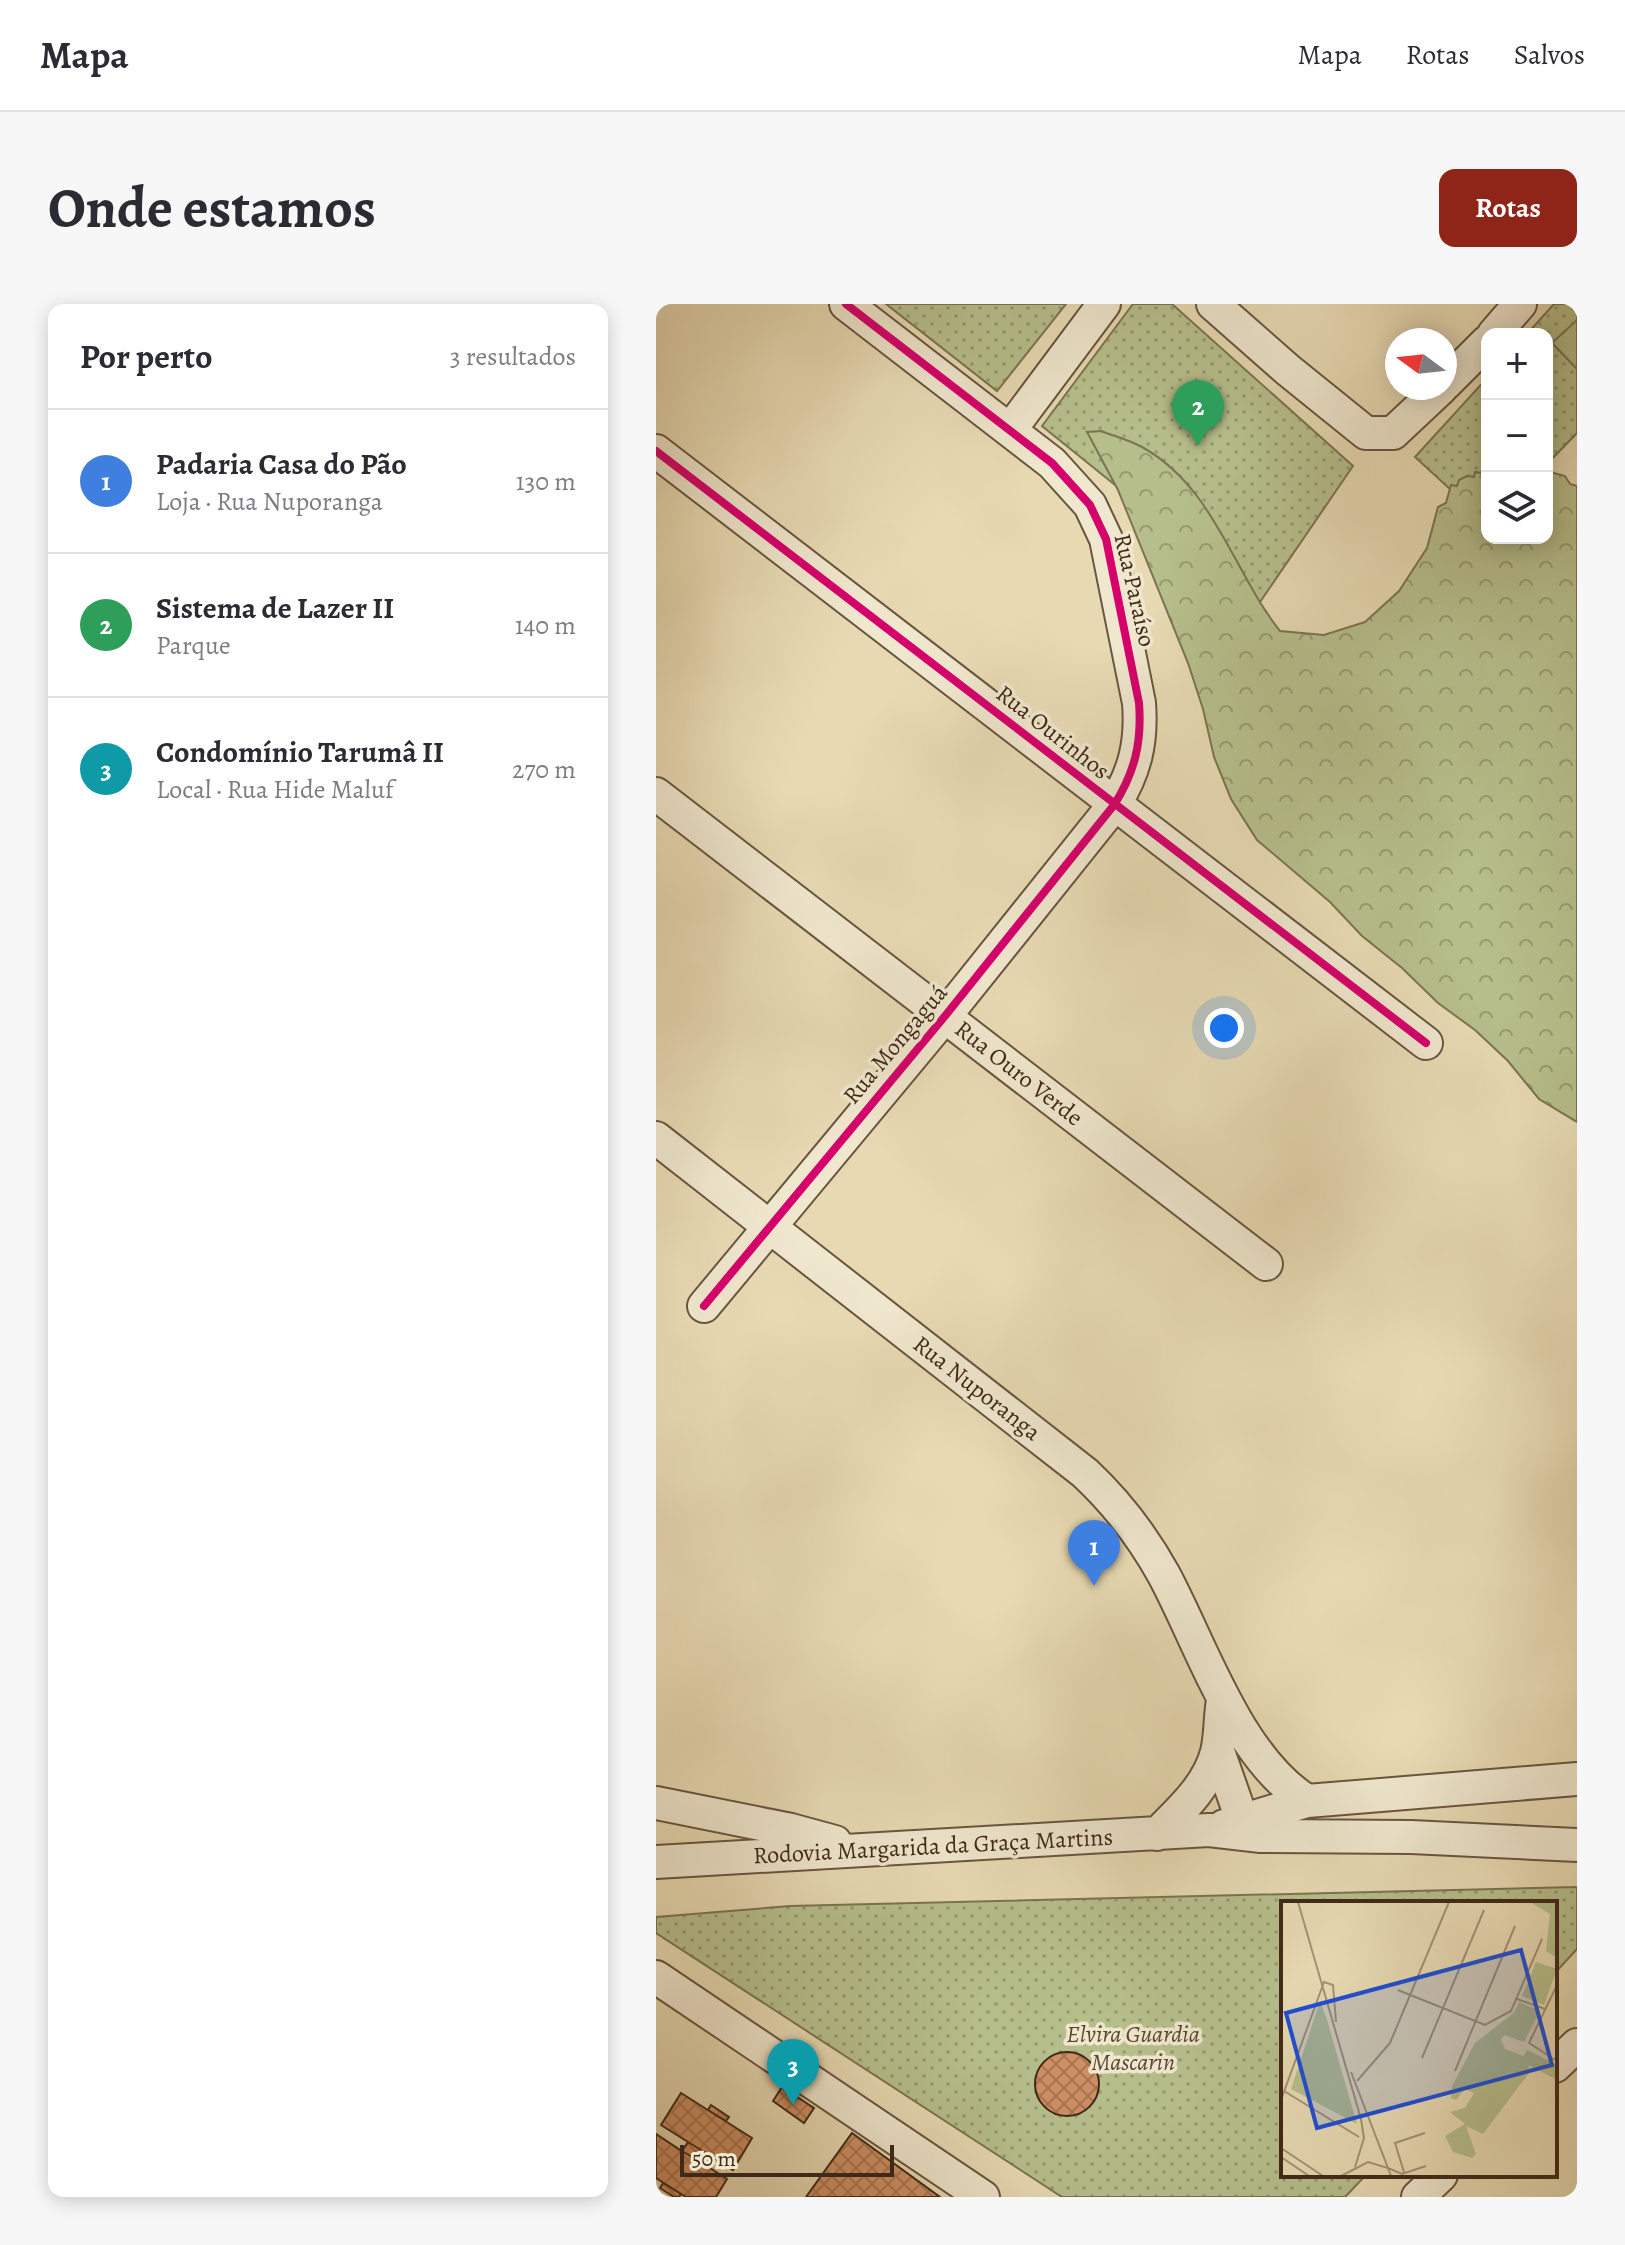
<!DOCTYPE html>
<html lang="pt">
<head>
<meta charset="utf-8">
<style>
	:root { --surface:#fff; --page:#f7f7f7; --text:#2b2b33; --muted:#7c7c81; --line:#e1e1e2; --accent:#8f2418 }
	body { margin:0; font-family:Alegreya,serif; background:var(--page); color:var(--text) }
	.controls { position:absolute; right:24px; top:24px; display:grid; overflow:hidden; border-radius:16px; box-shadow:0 4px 20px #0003 }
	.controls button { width:72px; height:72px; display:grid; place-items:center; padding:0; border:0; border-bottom:2px solid var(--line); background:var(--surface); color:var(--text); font:40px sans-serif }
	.compass { position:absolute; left:729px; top:24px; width:72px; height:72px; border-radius:50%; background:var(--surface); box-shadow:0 4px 20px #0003; rotate:285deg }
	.scale { position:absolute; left:24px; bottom:20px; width:214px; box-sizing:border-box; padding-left:8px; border:4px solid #402918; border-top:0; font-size:22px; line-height:28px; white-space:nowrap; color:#402918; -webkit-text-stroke:6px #efe7ce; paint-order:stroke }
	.you { position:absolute; left:568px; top:724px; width:28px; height:28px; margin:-20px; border:6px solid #fff; border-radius:50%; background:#1a73e8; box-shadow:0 0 0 12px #1a73e833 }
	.badge { display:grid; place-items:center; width:52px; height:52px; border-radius:50%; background:var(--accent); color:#fff; font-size:26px; font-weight:700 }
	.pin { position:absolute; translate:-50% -66px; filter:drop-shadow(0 2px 4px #0008) }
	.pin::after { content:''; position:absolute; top:42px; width:28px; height:24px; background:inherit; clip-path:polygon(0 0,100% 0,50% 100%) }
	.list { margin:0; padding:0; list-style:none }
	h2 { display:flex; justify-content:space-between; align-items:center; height:104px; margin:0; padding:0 32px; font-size:34px }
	h2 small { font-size:26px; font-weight:400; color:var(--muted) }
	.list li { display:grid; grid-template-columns:52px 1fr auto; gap:24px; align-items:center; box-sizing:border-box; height:144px; padding:0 32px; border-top:2px solid var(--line) }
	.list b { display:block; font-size:30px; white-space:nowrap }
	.list p { margin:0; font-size:26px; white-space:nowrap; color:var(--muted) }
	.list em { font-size:26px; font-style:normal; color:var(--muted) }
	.icon { flex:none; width:44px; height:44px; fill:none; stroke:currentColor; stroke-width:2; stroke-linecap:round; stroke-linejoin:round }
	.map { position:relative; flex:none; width:921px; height:1893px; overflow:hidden; border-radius:16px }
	header { display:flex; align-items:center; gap:48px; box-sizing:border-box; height:112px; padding:0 40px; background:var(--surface); border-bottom:2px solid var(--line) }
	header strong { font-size:38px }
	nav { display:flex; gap:44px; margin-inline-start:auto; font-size:28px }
	.intro { display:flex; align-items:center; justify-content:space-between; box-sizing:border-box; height:192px; padding:0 48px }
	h1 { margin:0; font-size:56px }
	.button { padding:20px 36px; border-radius:16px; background:var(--accent); color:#fff; font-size:28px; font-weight:700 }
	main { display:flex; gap:48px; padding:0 48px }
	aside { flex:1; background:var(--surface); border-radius:16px; box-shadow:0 4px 20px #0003 }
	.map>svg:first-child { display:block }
	.grass { fill:url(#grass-dots); stroke:#7b7452; stroke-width:2 }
	.forest { fill:url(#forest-crowns); stroke:#7b7452; stroke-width:2 }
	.garden { fill:#b6bf8c; stroke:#7b7452; stroke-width:2 }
	.building { fill:url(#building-cross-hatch); stroke:#402918; stroke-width:2 }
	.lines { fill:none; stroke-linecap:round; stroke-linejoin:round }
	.minor-casing { stroke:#6a553f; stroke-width:36 }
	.minor { stroke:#efe7ce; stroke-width:32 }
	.cycleway-casing { stroke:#efe7ce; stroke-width:13 }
	.cycleway { stroke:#d6006c; stroke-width:8 }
	.labels { text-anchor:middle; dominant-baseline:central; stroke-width:7; stroke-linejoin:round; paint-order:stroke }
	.street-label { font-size:24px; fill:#402918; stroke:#efe7ce }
	.park-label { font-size:24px; font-style:italic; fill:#58472f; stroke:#efe7ce }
	.inset-road { fill:none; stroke:#a49375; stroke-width:2 }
	.view { fill:#1d4ed8; fill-opacity:0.15; stroke:#1d4ed8; stroke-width:4 }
	.inset-edge { fill:none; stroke:#402918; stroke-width:4 }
</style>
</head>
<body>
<header>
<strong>Mapa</strong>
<nav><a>Mapa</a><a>Rotas</a><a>Salvos</a></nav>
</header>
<div class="intro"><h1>Onde estamos</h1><a class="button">Rotas</a></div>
<main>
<aside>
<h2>Por perto<small>3 resultados</small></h2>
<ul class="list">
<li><span class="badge" style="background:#3f7fe0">1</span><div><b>Padaria Casa do Pão</b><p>Loja · Rua Nuporanga</p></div><em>130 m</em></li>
<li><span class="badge" style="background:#2e9e5b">2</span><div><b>Sistema de Lazer II</b><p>Parque</p></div><em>140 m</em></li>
<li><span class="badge" style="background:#0f9aa8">3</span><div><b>Condomínio Tarumâ II</b><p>Local · Rua Hide Maluf</p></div><em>270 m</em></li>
</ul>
</aside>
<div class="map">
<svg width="921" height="1893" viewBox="0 0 921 1893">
	<defs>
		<pattern id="grass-dots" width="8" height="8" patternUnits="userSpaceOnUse" patternTransform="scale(2)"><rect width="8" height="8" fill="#b6bf8c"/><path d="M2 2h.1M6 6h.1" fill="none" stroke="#959b71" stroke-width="1.8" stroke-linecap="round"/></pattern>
		<pattern id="forest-crowns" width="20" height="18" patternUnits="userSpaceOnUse" patternTransform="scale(2)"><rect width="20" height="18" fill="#b6bf8c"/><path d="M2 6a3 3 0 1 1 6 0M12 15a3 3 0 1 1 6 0" fill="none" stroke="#959b71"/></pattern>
		<pattern id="building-cross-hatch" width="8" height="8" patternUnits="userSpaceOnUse" patternTransform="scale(2)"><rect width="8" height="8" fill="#cd8f63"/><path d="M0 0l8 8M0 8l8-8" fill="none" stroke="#a87551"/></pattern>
	</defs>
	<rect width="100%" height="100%" fill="#e7dab3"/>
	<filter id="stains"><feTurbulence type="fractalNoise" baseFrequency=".0025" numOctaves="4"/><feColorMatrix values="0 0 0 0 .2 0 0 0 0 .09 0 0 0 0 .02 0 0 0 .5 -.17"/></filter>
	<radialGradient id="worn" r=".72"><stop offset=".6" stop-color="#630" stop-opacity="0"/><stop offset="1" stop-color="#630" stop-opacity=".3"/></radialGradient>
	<path class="grass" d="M230,0H410L341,87Z
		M477,0H516L697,162L604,298L386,122Z
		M898,0H921V129L891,160V30H871Z
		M831,74V219L759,153Z
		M921,1583V1645L899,1669V1599H627V1871H710L689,1893H406L0,1629V1613L134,1602Z"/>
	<path class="forest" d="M445,127C458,132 473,136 486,143C558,183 576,266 624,327L668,331L709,318L743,287L771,244L782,203L790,199L795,181L801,182L803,176L811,172L818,173L819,168L825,169L827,163L831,164V234H891V167L909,172L914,180L921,182V818L883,795L852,757L819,726L782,699L746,664L706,632L674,598L601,536L575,495L558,453L547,405L532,359L462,186L431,128Z"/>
	<path class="garden" d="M921,16V65L896,39Z"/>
	<path class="building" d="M379 1780a32 32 0 1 1 64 0a32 32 0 1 1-64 0Z
		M126,1783L158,1804L148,1819L117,1797Z
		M25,1789L96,1834L77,1866L50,1849L45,1858L71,1875L60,1893H30L0,1874V1830L26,1847L32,1838L5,1821Z
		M55,1801L73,1813L70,1817L52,1806Z
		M196,1829L284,1893H150Z
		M32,1838L50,1849L45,1858L26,1847Z
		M7,1879L25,1890L23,1893H18L4,1884Z"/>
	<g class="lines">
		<g class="minor-casing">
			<path id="minor" d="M557,0L632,66L710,129H737L785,84
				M838,30L864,0
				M789,80L831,38
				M354,126L448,0
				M0,147L770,739
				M0,490L610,960
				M0,834L429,1169C461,1199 487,1233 508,1271C546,1342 581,1453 651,1497
				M48,1002L289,712L458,501C479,468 486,438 483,399L450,235L434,201L396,159L190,0
				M562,1447L591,1530
				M0,1499L135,1526L179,1538
				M568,1522L651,1497L921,1475
				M501,1530C525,1506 552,1482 561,1448C565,1432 564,1413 567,1396
				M0,1558L553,1526L605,1532L755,1533L921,1541
				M0,1673L327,1893
				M899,1762L921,1741
				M762,1893L785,1871"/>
		</g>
		<use href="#minor" class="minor"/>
		<g class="cycleway-casing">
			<path id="cycleway" d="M0,147L770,739
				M48,1002L289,712L458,501C479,468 486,438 483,399L450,235L434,201L396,159L190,0"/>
		</g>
		<use href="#cycleway" class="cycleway"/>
	</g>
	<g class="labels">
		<g class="street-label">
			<text transform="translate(479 286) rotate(77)">Rua Paraíso</text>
			<text transform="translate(397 428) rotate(38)">Rua Ourinhos</text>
			<text transform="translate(239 740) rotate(-50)">Rua Mongaguá</text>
			<text transform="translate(363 769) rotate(38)">Rua Ouro Verde</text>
			<text transform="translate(321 1084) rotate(38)">Rua Nuporanga</text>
			<text transform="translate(277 1542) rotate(-3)">Rodovia Margarida da Graça Martins</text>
		</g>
		<g class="park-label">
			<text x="477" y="1730">Elvira Guardia<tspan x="477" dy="28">Mascarin</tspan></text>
		</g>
	</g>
	<g transform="translate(625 1597)">
		<rect width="276" height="276" fill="#e7dab3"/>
		<path d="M255,61L276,68L263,104L241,95ZM39,100L46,119L76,223L10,188ZM238,101L259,110L243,141L223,134ZM246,149L276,164V179L240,160Z" fill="#b6bf8c"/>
		<path d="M249,1H276V57L265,50L269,13ZM239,107L236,121L220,138L224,148L247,157L248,172L202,233L185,225L195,253L191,257L172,251L164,235L184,223L169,211L184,207L193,192L184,188L175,199L170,197L171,185L194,142Z" fill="#b6bf8c"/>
		<path class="inset-road" d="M17,1L80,218L83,237L74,266M276,84L248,142L276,160M117,89L204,124L230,110L261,38M236,98L264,108M141,157L203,9M174,170L234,25M70,171L107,267L121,273L145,265M76,180L109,142L168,1M3,190L78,236M0,199L43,81L52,84L55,121M0,247L42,275M0,256L28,275M123,271L114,242L144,232M60,275L87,261L107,267L110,275"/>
		<path class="view" d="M240,49L271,164L36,227L5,112Z"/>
		<rect width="276" height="276" class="inset-edge"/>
	</g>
	<rect width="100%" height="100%" filter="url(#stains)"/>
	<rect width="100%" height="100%" fill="url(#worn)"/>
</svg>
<div class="controls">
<button>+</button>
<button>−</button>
<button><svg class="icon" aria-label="layers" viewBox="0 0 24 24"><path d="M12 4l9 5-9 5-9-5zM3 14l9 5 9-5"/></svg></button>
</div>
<svg class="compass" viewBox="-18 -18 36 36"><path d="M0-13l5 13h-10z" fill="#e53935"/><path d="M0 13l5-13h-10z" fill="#7c7c81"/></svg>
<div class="scale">50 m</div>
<div class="you"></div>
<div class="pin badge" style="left:438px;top:1282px;background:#3f7fe0">1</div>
<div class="pin badge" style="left:542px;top:142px;background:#2e9e5b">2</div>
<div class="pin badge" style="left:137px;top:1801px;background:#0f9aa8">3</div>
</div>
</main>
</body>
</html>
